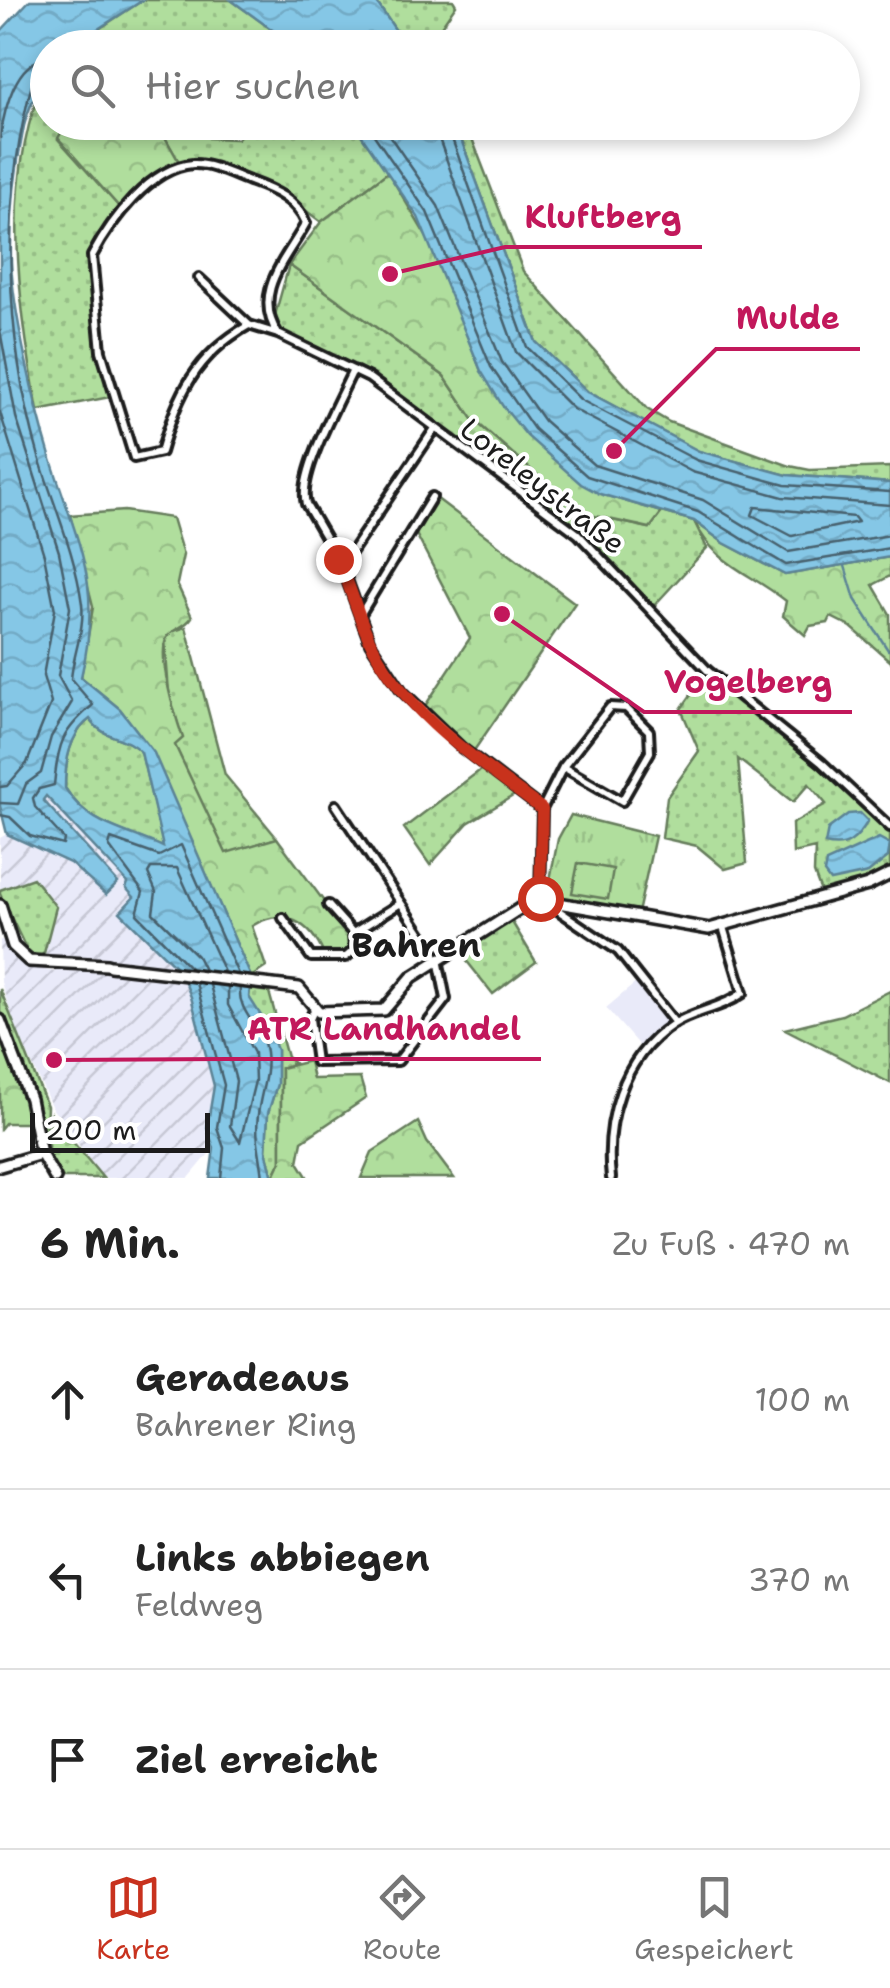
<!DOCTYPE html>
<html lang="de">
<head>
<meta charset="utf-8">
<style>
	:root { --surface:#fff; --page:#f6f6f6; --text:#222; --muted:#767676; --line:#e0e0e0; --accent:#c8321e }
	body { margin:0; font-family:"Shantell Sans",sans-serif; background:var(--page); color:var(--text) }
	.scale { position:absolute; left:30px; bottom:25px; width:180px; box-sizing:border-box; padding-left:10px; border:5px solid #1c1c1c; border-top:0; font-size:28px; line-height:35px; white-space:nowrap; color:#1c1c1c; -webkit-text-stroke:8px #fff; paint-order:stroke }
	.stop { position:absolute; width:30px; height:30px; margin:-22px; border:8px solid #c8321e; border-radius:50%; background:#fff }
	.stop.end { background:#c8321e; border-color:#fff; box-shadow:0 2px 10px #0008 }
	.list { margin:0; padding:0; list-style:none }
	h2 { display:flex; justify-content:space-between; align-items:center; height:130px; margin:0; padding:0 40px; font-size:42px }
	h2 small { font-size:32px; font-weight:400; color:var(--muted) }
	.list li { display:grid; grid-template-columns:65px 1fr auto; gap:30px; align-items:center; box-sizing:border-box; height:180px; padding:0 40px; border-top:2px solid var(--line) }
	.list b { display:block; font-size:38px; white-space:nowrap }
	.list p { margin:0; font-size:32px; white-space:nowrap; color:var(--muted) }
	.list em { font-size:32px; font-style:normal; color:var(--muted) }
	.icon { flex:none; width:55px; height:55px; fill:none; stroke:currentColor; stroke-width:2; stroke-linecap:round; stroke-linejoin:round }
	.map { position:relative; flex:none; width:890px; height:1178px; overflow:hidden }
	.search { position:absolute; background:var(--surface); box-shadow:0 5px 15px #0003; left:30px; right:30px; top:30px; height:110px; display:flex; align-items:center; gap:25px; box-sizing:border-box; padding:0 35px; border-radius:55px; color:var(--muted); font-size:38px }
	.sheet { height:670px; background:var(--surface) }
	nav { display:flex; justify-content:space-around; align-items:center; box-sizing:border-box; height:140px; border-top:2px solid var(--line); background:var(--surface); font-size:28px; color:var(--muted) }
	nav a { display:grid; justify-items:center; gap:5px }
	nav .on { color:var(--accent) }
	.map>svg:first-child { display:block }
	.built { fill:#e9eaf9 }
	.industrial { fill:url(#industrial-furrows) }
	.grass { fill:url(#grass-dots); stroke:#667d5c; stroke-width:2.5 }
	.forest { fill:url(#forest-crowns); stroke:#667d5c; stroke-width:2.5 }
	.park { fill:url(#park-tufts); stroke:#667d5c; stroke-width:2.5 }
	.pitch { fill:#b0de9d; stroke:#667d5c; stroke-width:2.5 }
	.water { fill:url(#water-waves); stroke:#5b8395; stroke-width:2.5; fill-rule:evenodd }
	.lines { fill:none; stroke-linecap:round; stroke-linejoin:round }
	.shore { stroke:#46606d; stroke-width:2.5 }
	.stream { stroke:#5b8395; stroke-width:2.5 }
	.street-casing { stroke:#1c1c1c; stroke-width:14 }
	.secondary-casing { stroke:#1c1c1c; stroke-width:16 }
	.street { stroke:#fff; stroke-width:6 }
	.secondary { stroke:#fff; stroke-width:9 }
	.route { stroke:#c8321e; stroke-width:12 }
	.labels { text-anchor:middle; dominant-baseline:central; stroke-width:8; stroke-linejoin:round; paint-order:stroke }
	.street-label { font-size:30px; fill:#1c1c1c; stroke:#fff }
	.quarter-label { font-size:35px; font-weight:bold; fill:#1c1c1c; stroke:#fff }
	.leader { fill:none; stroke:#c2185b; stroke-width:4 }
	.callout-dot { fill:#c2185b; stroke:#fff; stroke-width:4 }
	.callout-label { font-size:32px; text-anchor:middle; font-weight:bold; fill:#c2185b; stroke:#fff; stroke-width:8; stroke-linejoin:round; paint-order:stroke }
</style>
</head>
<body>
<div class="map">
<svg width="890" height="1178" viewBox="0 0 890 1178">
	<defs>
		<pattern id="industrial-furrows" width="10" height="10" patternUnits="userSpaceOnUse" patternTransform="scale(2.5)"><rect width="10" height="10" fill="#e9eaf9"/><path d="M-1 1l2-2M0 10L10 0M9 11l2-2" fill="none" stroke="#c7c8d5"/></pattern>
		<pattern id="grass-dots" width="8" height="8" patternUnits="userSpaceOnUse" patternTransform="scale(2.5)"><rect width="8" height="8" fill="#b0de9d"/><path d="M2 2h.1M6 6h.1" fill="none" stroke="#97be87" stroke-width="1.8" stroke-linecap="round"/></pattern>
		<pattern id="forest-crowns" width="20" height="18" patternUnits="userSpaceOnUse" patternTransform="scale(2.5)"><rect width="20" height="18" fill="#b0de9d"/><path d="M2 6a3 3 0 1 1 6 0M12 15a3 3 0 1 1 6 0" fill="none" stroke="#97be87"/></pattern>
		<pattern id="park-tufts" width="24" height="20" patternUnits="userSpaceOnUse" patternTransform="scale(2.5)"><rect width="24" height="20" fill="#b0de9d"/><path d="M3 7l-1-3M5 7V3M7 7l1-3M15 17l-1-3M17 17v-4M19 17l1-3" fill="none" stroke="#97be87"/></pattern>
		<pattern id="water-waves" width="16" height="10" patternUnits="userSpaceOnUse" patternTransform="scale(2.5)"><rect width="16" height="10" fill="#85c7e6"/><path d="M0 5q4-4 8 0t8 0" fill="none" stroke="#72aac5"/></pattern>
	</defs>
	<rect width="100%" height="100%" fill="#fff"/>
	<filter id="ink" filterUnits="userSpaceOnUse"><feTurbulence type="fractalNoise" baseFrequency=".01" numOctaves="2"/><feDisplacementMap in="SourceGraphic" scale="20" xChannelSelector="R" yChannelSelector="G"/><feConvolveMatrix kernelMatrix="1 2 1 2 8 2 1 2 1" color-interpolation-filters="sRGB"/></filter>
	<g filter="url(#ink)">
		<path class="built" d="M638,981L669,1019L643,1050L606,1008Z"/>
		<path class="industrial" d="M46,796L128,884L135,896L120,913L181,972L191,997L214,1086L207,1128L214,1148L189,1178H103L52,1108L14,1024L1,982L0,940L7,941L17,957L35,968L55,972L44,953L56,907L33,879L0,890V838L7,834L70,863L105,895L118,883L42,800Z"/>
		<path class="grass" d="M143,0H231L296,47L70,48Z
			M375,0H453L456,5L427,47H407Z
			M47,74L48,122L67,123L58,139L121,209L96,236L87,270L110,397L38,411C18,304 0,174 47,74Z
			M157,123H204L209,138L237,139L252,123H353L388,172L321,222L271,184L179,162Z
			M455,123H466L523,271L647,409L669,422L790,466L810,470L890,467V483L787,475L698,451L588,392L536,342Z
			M289,265L444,376L473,419L581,513L649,528L662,512L694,521L707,548L651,609L582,535L432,430L360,371L272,326Z
			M186,627L225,775L277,838L226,854L174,744L182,738L169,693L165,640L171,632Z
			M708,671L842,782L890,830V872L854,886L821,892L814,873L815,848L793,853L792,824L826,804L809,784L793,802L738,759L747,863L725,869L697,846L662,838L667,797L699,751L681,709Z
			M90,719C104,740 125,735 141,752L164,848C126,830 88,826 65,788C65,763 69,734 90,719Z
			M483,768L518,793L468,823L430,865L404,828Z
			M33,878L56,907L44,953L38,959L30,957L0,894V890Z
			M509,917L536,962L493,994L458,950Z
			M0,989L47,1106L45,1154L0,1015Z
			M250,989L269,992L287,1057L294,1063L281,1068V1161L273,1178L266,1150L268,1113L277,1084V1050L249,997Z
			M890,991V1083L785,1029L842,1015Z
			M51,1114L68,1143L73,1142L103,1178H58L47,1159Z"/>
		<path class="forest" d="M67,123H97L104,133L124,123H157L179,162L121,209L58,138Z
			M388,172L432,246L481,371L600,494L662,512L650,528L581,513L473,419L444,376L289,265L321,222Z
			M436,498L575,603L469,758L419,715L470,638L415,532Z
			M124,511L172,518L183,555L177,584L192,617C185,628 175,627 168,636C155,653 176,718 183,738L175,745L226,853L277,838L351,938L350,953L324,955C311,923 283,906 252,926L266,967L251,977L153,753L120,709L81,677L93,607L70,515Z
			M694,521L724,543L785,575L890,557V576L873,585L890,614V661L851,627L831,617L828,623L810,626L805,635L783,616L786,601C748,571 716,566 694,521Z
			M0,1029L28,1100L31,1123H5L0,1129Z
			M309,1061L313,1079L360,1078L366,1098L302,1141L298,1162L308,1178H273L281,1161V1068Z
			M418,1122L427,1142L454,1178H361L372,1152Z"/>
		<path class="park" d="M571,815L655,836L638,913L547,895L558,839Z"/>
		<path class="pitch" d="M578,863L613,869L608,899L572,893Z"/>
		<path class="water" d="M30,0H143L70,47L48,48C47,78 31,97 24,126C15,170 10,218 11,262C13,312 35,407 50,456C77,544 104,582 81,677L120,709L154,753L251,977L249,997L269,1028L277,1050V1084L268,1113L266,1150L273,1178H210L214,1148L207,1128L214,1086L191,997L181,972L120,912L134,897L126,888L128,883L46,796L43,800L118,883L106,895L70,863L7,834L0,806V32ZM90,719C104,740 125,735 141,752L163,847C125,829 88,826 65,788C65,764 69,734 90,719Z
			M231,0H375L407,47H296Z
			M353,123H455L536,342L588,392L699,451L787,475L890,483V557L785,575L724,543L694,521L600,494L581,484L527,436L502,405L481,371L418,217Z
			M860,813L868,821C857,839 847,850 825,844L828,829L848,814Z
			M879,838L890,844L888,857L868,873L830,881L824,873L826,862Z"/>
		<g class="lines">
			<path class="shore" d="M365,122L427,212L491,367L534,429L587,476L698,512L786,565L890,548
				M380,122L438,206L502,362L544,421L594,465L703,500L788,552L890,535
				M433,122L516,352L573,409L692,472L783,497L890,505
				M446,122L527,347L581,400L696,460L785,485L890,492
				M0,138C4,111 15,60 48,58
				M0,330L16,417L59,552L70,608L58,676L72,702L51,737L41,773L26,784L18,804L0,803
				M0,412L44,555L55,610L43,676L51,703L27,763L7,786L0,787
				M755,507L854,517L858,522L792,536L752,515Z
				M0,815L10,817L30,836L63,845L64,839L35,807L33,798L39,789L54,785C58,743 62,731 93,705L71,679C73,654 85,629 82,604C75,552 54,507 39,457C4,336 0,195 34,77L48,71
				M190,968L137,914L143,892L109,846L111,839L159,856L181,845L238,974
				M204,970L197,956L153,913L156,892L148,873L151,868H177L224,972
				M196,983L224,1085L217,1127L224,1148L221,1178
				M210,985L236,1081L230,1126L240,1142L255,1081L254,1053L228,1005V987
				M240,988C237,1013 264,1029 266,1052C269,1076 260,1093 258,1115C255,1138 261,1156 263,1178"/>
			<path class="stream" d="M845,566L855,599L888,650"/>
			<g class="street-casing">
				<path id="street" d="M199,278L249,325
					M278,334C251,293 287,258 306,223C297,200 274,190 252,182C235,176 211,163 193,164C150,167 110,222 92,256L101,351L134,458L161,452C177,395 196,355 249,325L278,334L369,378L578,534L708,671L822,763L890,827
					M353,370C340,399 297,475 306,504L342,566L370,643L402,691L462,748L542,809
					M342,566L434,430
					M360,615L432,497
					M563,767L610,707L626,708L649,731L650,752L622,801L563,767L542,809L540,898L618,951L675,1023
					M283,918L311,957H346L354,950L353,933L328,905
					M353,933L401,903
					M314,1010L310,1019L316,1062L398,1061L446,999L438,959L336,805
					M611,1178C605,1122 621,1059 672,1025C693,1011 721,1009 743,993L723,927"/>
			</g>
			<g class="secondary-casing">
				<path id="secondary" d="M0,905L13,946L29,961L107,965
					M110,966L299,988L319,1012L384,1010L412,977L535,899L709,929L868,885L890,874
					M0,1020L30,1099L41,1154L55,1178
					M0,1166L41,1154"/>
			</g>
			<use href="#street" class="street"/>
			<use href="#secondary" class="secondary"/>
		</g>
	</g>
	<g class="lines" filter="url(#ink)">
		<path class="route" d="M338,559C351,587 358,618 372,645C408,717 480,762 542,809L540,898"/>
	</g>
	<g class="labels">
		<g class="street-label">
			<text transform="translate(543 486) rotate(38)">Loreleystraße</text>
		</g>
		<g class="quarter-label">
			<text x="416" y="944">Bahren</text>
		</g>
	</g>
	<path class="leader" d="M390 274L505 247H702M614 451L716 349H860M502 614L644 712H852M54 1060L227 1059H541"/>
	<g class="callout-dot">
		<circle cx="390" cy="274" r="10"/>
		<circle cx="614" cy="451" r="10"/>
		<circle cx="502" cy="614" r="10"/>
		<circle cx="54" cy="1060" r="10"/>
	</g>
	<g class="callout-label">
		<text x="603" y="228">Kluftberg</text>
		<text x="788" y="329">Mulde</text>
		<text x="748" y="693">Vogelberg</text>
		<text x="384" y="1040">ATR Landhandel</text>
	</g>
</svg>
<div class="scale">200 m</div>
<div class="stop" style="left:540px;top:898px"></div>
<div class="stop end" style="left:338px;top:559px"></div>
<div class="search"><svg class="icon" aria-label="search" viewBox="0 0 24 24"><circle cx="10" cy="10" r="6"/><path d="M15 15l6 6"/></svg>Hier suchen</div>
</div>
<section class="sheet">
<h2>6 Min.<small>Zu Fuß · 470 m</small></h2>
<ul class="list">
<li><svg class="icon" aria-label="ahead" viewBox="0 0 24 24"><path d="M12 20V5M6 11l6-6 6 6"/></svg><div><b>Geradeaus</b><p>Bahrener Ring</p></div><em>100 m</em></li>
<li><svg class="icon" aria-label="left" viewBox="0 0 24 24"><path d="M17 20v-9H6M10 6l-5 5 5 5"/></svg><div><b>Links abbiegen</b><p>Feldweg</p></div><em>370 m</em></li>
<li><svg class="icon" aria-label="arrive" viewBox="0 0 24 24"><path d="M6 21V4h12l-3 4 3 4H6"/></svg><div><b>Ziel erreicht</b></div></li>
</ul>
</section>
<nav>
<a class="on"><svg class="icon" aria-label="map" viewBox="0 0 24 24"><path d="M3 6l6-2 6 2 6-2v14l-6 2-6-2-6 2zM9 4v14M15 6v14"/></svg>Karte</a>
<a><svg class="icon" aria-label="directions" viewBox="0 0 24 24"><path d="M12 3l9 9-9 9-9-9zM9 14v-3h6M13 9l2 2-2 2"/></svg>Route</a>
<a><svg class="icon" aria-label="saved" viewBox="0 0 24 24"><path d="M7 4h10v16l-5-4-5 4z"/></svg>Gespeichert</a>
</nav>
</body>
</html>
